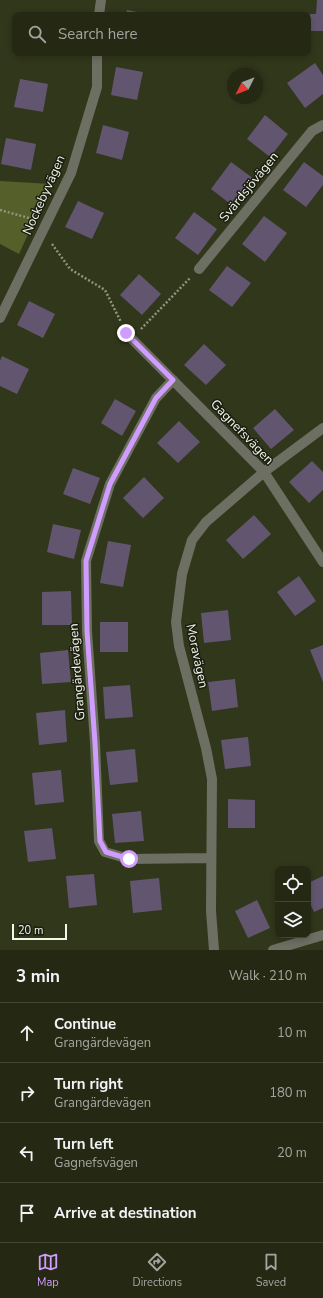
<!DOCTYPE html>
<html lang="en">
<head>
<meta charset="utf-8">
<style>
	:root { --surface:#252914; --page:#313522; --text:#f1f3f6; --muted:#a3a6a0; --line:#424534; --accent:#d09dfe }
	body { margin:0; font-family:"Nunito Sans",sans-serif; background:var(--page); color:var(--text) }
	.controls { position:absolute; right:12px; bottom:12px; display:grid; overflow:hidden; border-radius:8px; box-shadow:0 2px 6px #0003 }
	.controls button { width:36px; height:36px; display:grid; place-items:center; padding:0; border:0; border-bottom:1px solid var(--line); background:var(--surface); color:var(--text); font:20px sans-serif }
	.compass { position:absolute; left:227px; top:68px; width:36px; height:36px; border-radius:50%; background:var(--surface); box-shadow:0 2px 6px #0003; rotate:228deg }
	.scale { position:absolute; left:12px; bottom:10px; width:55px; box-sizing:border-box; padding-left:4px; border:2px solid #f3f7e6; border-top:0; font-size:11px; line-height:14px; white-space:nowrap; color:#f3f7e6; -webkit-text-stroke:3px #1a1d11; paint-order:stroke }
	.stop { position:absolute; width:12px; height:12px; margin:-9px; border:3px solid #d09dfe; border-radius:50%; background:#fff }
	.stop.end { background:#d09dfe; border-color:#fff; box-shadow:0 1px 4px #0008 }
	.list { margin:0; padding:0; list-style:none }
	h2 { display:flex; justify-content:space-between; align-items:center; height:52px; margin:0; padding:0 16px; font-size:17px }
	h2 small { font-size:13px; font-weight:400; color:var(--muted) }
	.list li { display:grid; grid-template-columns:26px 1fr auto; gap:12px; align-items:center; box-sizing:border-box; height:60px; padding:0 16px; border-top:1px solid var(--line) }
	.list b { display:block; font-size:15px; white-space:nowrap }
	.list p { margin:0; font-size:13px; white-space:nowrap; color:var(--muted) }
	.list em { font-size:13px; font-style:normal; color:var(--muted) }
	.icon { flex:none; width:22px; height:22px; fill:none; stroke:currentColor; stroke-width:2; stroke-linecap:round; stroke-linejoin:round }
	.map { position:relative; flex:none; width:323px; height:950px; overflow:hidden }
	.search { position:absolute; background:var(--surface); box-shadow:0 2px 6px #0003; left:12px; right:12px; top:12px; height:44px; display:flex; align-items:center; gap:10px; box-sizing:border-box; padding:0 14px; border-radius:8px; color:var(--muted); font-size:15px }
	.sheet { height:292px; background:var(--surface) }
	nav { display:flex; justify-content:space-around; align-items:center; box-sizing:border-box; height:56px; border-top:1px solid var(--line); background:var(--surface); font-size:11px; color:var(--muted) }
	nav a { display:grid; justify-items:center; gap:2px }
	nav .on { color:var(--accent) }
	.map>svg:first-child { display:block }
	.green { fill:#545f29 }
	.building { fill:#625570 }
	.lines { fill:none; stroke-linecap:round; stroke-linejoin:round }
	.path { stroke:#90957e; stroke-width:2.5; stroke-dasharray:2 2; stroke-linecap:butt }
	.street { stroke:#6c6f62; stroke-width:10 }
	.route { stroke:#d09dfe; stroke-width:5 }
	.labels { text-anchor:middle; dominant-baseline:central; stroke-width:3; stroke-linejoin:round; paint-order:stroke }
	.street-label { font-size:13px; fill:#f3f7e6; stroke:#1a1d11 }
</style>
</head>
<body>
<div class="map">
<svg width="323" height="950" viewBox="0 0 323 950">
	<rect width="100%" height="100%" fill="#31371b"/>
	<path class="green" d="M0,181L51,184L19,254L0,244Z"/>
	<path class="building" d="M317,0H323V31H310V14H316Z
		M127,10L147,14V15H126Z
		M315,63L323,75V94L305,108L287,83Z
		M116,67L143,72L137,100L111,95Z
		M20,79L48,84L43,112L14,107Z
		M265,115L288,134L270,157L247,139Z
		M103,125L129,132L122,160L96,153Z
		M6,138L36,144L31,170L1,164Z
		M231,162L254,179L233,206L211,189Z
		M304,162L323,176V185L306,207L283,190Z
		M78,201L104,213L92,239L65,227Z
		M194,212L217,229L198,255L175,238Z
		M264,216L287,233L265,262L242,244Z
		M227,266L251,283L232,307L209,290Z
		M139,274L161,294L142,315L120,295Z
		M29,301L55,314L43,338L17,325Z
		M204,344L226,365L206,385L184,365Z
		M2,356L29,369L17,394L0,386V361Z
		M115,399L136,411L122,436L101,423Z
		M275,409L294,430L271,449L253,428Z
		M179,421L200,442L178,463L157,443Z
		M312,461L323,472V490L309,503L289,482Z
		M73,468L100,478L90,504L63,494Z
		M144,477L164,498L143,518L123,498Z
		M254,515L271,534L243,559L226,540Z
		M53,524L81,530L74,559L47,552Z
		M108,541L131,545L123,587L100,583Z
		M299,576L316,601L295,616L277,592Z
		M71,591L72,625H42V592Z
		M228,610L231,640L204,643L201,613Z
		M100,622H128V652H100Z
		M323,645V682L310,650Z
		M68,650L71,682L42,684L40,653Z
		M235,679L238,707L212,711L208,682Z
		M130,685L133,717L105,719L103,687Z
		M65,710L67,742L39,745L36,713Z
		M248,737L251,766L225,769L221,740Z
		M135,749L138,782L110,785L106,752Z
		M61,770L64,802L35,805L32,773Z
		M228,799L255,800V828H228Z
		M141,811L144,841L115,843L112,814Z
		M52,828L56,859L28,862L24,831Z
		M94,874L97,905L69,908L66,876Z
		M323,876V908L314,912L308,899V883Z
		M159,878L162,910L133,913L130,881Z
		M257,900L270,928L248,938L235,911Z"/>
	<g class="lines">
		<path class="path" d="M0,210L29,218L33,222
			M52,244L70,269L105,290L121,322
			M141,329L190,278"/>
		<path class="street" d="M99,15L101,0
			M199,269L312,131L323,125
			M0,318L71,173L97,87V53
			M126,333L264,472L323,562
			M173,380L156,398L110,484L86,561L87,631L95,743L99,841L105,852L129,859L211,858
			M214,950L211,911L212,779L206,748L179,646L176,622L182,574L192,540L206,522L264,472L323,428
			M273,950L323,935"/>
	</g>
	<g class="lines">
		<path class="route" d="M126,333L173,380L156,398L110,484L86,561L87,631L95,743L100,841L106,852L129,859"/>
	</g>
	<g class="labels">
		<g class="street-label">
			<text transform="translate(249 187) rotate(-51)">Svärdsjövägen</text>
			<text transform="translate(44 195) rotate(-66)">Nockebyvägen</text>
			<text transform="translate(242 432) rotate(46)">Gagnefsvägen</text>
			<text transform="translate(197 656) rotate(78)">Moravägen</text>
			<text transform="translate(77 672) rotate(-94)">Grangärdevägen</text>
		</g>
	</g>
</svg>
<div class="controls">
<button><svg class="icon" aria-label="locate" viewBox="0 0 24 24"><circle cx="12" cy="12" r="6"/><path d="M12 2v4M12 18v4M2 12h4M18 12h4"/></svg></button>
<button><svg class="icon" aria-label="layers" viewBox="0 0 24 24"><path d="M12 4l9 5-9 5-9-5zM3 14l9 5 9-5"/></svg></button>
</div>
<svg class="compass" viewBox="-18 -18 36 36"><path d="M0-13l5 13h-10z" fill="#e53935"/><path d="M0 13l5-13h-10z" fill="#a3a6a0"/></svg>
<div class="scale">20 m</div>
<div class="stop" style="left:129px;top:859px"></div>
<div class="stop end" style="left:126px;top:333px"></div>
<div class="search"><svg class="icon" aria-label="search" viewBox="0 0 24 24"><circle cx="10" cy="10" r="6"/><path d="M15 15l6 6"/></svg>Search here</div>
</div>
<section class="sheet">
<h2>3 min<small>Walk · 210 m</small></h2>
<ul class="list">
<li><svg class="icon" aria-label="ahead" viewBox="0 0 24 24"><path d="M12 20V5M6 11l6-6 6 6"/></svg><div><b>Continue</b><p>Grangärdevägen</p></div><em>10 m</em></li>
<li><svg class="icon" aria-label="right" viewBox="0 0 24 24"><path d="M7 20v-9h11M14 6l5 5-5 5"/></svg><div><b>Turn right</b><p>Grangärdevägen</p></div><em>180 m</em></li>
<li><svg class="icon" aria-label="left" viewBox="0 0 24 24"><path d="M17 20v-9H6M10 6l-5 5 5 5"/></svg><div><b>Turn left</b><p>Gagnefsvägen</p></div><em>20 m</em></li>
<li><svg class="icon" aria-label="arrive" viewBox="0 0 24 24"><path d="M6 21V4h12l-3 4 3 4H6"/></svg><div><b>Arrive at destination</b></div></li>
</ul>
</section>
<nav>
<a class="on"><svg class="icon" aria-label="map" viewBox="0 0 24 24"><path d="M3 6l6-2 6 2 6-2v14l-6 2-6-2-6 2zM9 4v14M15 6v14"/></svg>Map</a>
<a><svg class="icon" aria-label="directions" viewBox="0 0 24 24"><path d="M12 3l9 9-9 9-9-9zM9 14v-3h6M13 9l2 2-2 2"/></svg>Directions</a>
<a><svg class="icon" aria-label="saved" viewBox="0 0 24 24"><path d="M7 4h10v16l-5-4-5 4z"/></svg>Saved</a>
</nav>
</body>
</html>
